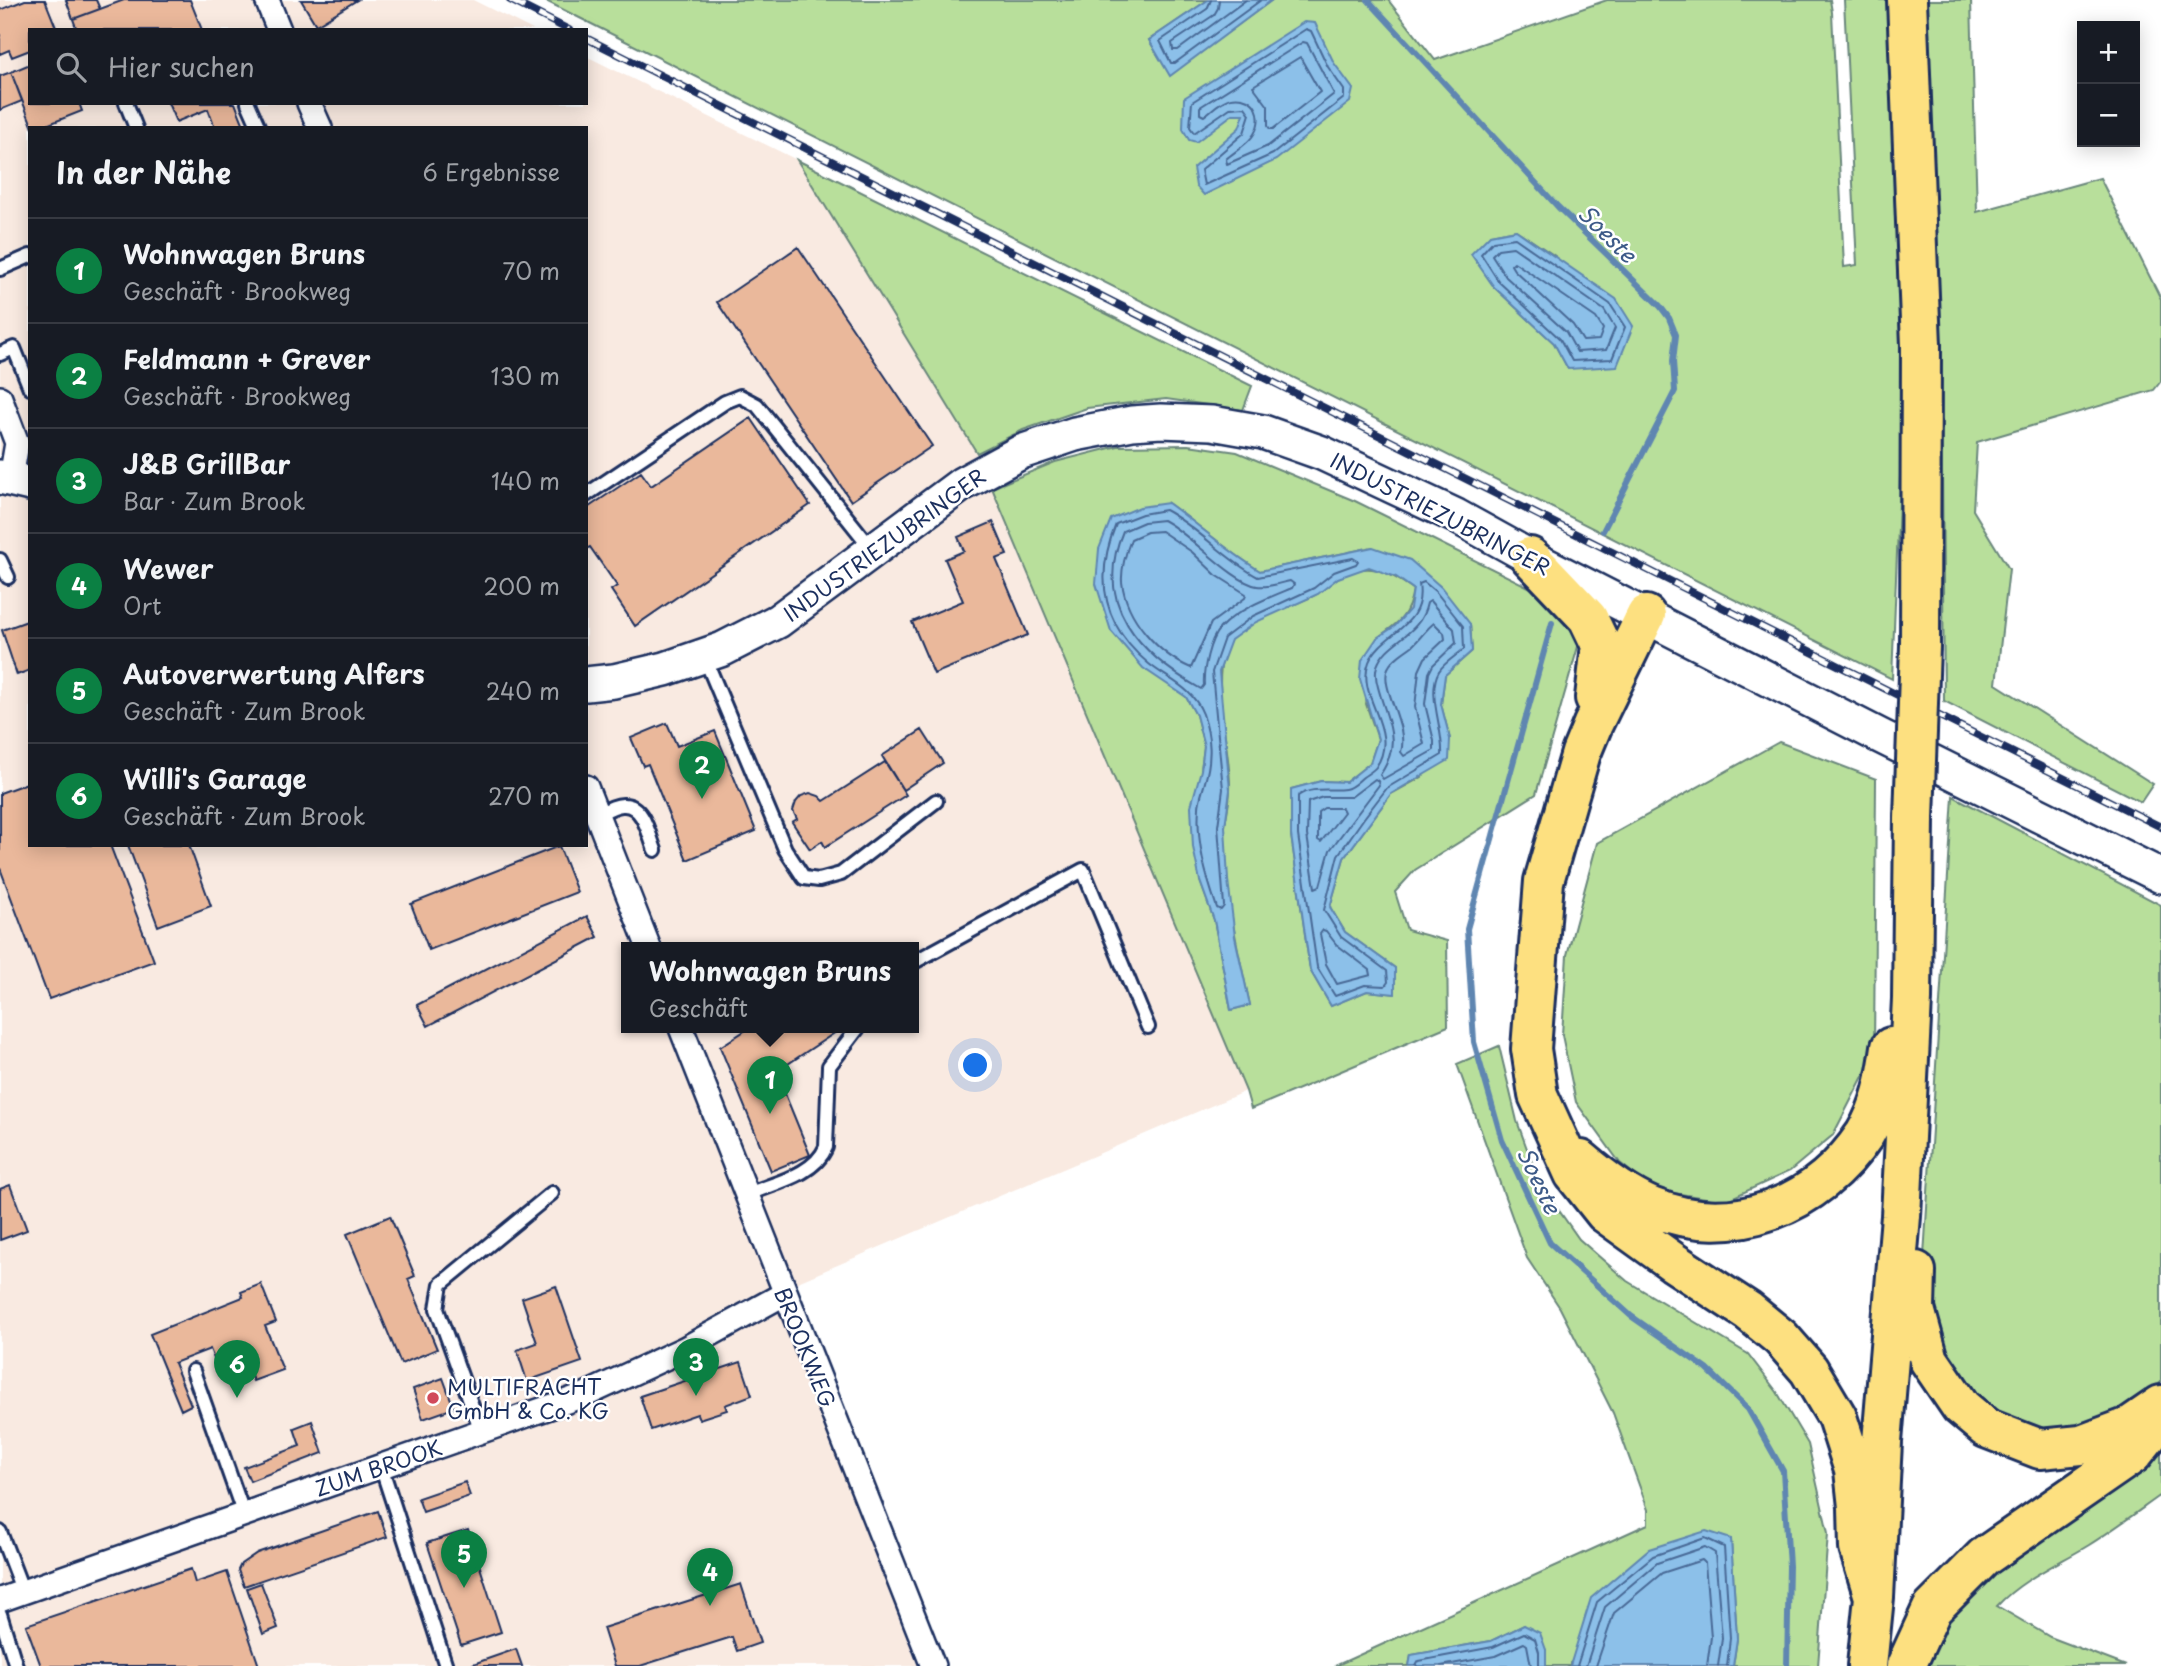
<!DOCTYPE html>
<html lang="de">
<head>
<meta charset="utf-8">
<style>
	:root { --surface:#171b24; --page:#20242c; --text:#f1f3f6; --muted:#9ea1a6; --line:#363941; --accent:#0b8043 }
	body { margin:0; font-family:"Playpen Sans",sans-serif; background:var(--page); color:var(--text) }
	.controls { position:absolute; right:21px; top:21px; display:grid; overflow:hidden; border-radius:0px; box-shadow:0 4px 18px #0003 }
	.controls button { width:63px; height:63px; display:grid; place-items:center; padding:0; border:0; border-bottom:2px solid var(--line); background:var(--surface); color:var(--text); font:35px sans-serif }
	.you { position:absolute; left:976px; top:1066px; width:24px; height:24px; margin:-18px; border:5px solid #fff; border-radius:50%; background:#1a73e8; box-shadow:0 0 0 10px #1a73e833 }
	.badge { display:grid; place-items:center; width:46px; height:46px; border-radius:50%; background:var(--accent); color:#fff; font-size:23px; font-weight:700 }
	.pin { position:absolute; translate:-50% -58px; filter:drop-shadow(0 2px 4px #0008) }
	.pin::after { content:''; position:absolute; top:37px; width:24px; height:21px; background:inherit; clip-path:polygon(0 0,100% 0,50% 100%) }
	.popup { position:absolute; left:621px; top:942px; width:298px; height:91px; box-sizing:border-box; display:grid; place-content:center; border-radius:0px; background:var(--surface); filter:drop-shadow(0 2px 5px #0005); font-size:23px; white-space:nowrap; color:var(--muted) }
	.popup b { font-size:26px; color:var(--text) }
	.popup::after { content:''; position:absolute; left:50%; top:100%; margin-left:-14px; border:14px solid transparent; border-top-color:var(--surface) }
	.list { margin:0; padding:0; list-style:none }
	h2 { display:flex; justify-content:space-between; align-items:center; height:91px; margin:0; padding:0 28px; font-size:30px }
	h2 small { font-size:23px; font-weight:400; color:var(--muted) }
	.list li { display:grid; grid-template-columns:46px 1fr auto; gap:21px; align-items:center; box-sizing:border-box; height:105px; padding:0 28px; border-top:2px solid var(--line) }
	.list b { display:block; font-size:26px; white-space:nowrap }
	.list p { margin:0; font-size:23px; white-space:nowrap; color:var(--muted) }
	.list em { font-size:23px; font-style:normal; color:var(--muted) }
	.icon { flex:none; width:38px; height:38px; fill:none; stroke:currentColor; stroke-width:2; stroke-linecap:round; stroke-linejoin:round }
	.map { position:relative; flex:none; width:2161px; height:1666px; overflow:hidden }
	.search { position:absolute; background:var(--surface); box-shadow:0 4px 18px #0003; left:28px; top:28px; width:560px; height:77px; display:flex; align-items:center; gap:18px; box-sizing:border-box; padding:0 24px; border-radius:0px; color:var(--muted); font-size:26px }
	.panel { position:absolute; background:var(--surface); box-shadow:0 4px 18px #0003; left:28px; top:126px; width:560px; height:721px; border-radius:0px }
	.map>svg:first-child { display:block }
	.built { fill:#f9eae1; fill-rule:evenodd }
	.green { fill:#b8df9b; stroke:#6a877c; stroke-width:2; fill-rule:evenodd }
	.water { fill:#8cc0e9; stroke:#5f86b1; stroke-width:2 }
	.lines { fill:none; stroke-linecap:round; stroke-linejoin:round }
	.shore { stroke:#486996; stroke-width:2 }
	.stream { stroke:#5f86b1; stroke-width:6 }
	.building { fill:#eab89b; stroke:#1b2f5e; stroke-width:2 }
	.lane-casing { stroke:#1b2f5e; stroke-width:18 }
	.street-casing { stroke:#1b2f5e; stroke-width:28 }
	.secondary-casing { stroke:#1b2f5e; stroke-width:38 }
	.highway-casing { stroke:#1b2f5e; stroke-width:44 }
	.lane { stroke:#fff; stroke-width:12 }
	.street { stroke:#fff; stroke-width:23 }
	.secondary { stroke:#fff; stroke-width:33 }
	.highway { stroke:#fde080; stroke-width:38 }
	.rail-casing { stroke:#1b2f5e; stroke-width:8 }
	.rail { stroke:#fff; stroke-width:5; stroke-dasharray:16; stroke-linecap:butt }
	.highway-bridge-casing { stroke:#1b2f5e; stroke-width:44; stroke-linecap:butt }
	.highway-bridge { stroke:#fde080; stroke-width:38 }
	.poi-dot { fill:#d1495b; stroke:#fff; stroke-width:2.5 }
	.labels { text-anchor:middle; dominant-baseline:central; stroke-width:5; stroke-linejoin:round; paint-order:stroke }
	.street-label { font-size:21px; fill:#1b2f5e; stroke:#fff }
	.poi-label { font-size:21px; fill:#1b2f5e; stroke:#fff; text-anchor:start }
	.water-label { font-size:23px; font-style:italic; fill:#3d5a88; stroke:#fff }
</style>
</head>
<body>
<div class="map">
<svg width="2161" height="1666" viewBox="0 0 2161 1666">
	<rect width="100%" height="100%" fill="#fff"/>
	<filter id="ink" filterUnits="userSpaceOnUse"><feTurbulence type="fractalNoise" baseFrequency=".0143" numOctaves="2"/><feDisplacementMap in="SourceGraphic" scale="14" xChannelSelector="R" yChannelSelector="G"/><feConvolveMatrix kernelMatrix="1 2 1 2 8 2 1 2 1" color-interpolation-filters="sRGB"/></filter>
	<g filter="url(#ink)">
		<path class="built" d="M0,0H473L533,30H30V103H586V56L797,160L977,453L1246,1091L772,1293L920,1666H0ZM30,128H586V845H30ZM626,948H914V1028H626Z"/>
		<path class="green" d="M544,0H1208L1149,40L1170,75L1272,0H1388L1435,60L1607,0H1830L1832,12L1844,267L1857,265L1844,0H1893L1905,350L1892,679ZM1516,230L1555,256L1568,369L1554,343L1494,287L1490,235Z
			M1922,0H1971L1977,212L2100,178L2161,299V381L2154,390L1977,442L1973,510L2009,569L1996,684L2153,784L2141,802L1944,701L1941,352Z
			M797,160L1252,386L1243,410L1166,399L1087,408L1023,430L977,453Z
			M1188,445L1237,452L1355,501L1539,592L1581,636L1536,794L1415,870L1395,892L1407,930L1447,941L1448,1026L1251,1109L1246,1091L992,488L1055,462L1118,446ZM1168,503C1199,525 1227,551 1260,571L1372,547L1470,624L1472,651L1445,675L1441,704L1450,739L1422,777L1391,794L1344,858L1330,907L1345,932L1395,968V994L1367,991L1331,1006L1310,970L1291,835V789L1321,781L1346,782L1370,763L1378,739L1366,704L1377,638C1399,623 1409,616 1413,589C1386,570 1367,560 1336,579C1329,584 1323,591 1315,595C1294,606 1246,621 1231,639C1206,670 1232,751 1230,790C1230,802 1226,815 1225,827C1223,887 1237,947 1250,1005L1231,1010L1214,920L1200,881L1201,770L1204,746L1196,715L1186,697Z
			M1779,742L1876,779L1874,1055L1833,1135L1790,1171L1725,1201L1654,1190L1620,1163L1576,1102L1562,1035L1567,955L1597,843Z
			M1953,796L2161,905V1382L2145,1397L2097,1424L2043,1434L1963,1398L1934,1349L1923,1272Z
			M1499,1046L1517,1121L1539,1182L1579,1239L1627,1281L1748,1354L1777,1392L1808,1444L1828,1533L1818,1666H1733L1737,1639L1731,1540L1570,1663V1666H1546V1650L1524,1625L1491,1641L1411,1655L1409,1666H1335L1648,1524V1510L1613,1413L1560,1308L1527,1258L1457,1064Z
			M2161,1437V1495C2137,1512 2113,1530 2089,1545C2058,1564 2022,1579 1997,1606L2050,1637L2126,1666H1921L1942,1626L1970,1590Z"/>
		<path class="water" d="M1208,0H1272L1170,76L1149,40Z
			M1304,22L1315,23L1334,63L1353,89L1350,102L1276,160L1204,195L1196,186L1193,168L1239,128L1244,114H1233L1196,142L1189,140L1183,129L1184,98Z
			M1516,230L1616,299L1633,326L1617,366L1568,369L1554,343L1494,287L1471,254L1490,235Z
			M1168,503C1199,525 1227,551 1260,571L1373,547L1410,560L1441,587L1470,624L1472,651L1445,675L1441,704L1450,739L1449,760L1391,794L1344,858L1330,907L1345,932L1395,968V994L1367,991L1331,1006L1310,970L1291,835V789L1321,781L1346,782L1370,763L1378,739L1360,679L1362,660L1377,638L1395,626L1410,609L1413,589L1396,577L1369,567L1338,578L1318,594L1256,622L1231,640L1219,672L1230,790L1225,826L1228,880L1235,937L1250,1005L1231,1010L1214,920L1200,881L1193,847L1191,806L1201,770L1204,746L1196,715L1186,697L1143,668L1111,631L1096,584L1099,549L1111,519L1140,507Z
			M1706,1531L1731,1539L1737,1639L1733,1666H1570L1591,1598L1649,1549Z
			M1524,1625L1540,1633L1546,1650V1666H1409L1411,1655L1491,1641Z"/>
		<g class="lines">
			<path class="shore" d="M1211,0L1207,9L1160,41L1171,63H1175L1261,0
				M1219,0L1218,8L1214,15L1172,43L1173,50H1178L1246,0
				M1306,29L1311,31L1328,67L1344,90V98L1273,154L1204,185L1201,170L1244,133L1250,114L1245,107L1230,108L1194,133L1190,127L1192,102Z
				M1303,42L1307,43L1334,94L1268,146L1227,164L1226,159C1234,152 1245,146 1252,137C1266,118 1257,94 1231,98C1221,100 1212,110 1204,116L1200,114V107Z
				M1300,57L1320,92L1273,129H1270L1268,126V106L1253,86Z
				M1515,238L1610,304L1625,327L1612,359L1572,361L1560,339L1499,282L1481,254L1493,241Z
				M1513,247L1604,310L1615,328L1606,350L1577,352L1566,332L1506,277L1492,255L1498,249Z
				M1514,262L1596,318L1603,329L1599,340L1583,341L1573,325L1514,270L1511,265Z
				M1165,510C1199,528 1224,559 1258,577L1353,558L1358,561L1356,564L1334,572L1314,588L1253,616L1224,638L1212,672L1223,789L1218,826L1224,906L1221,910L1217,908C1206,876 1196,842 1199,808C1199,800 1203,790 1205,782C1212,758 1211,738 1203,714C1193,688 1169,680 1149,664C1103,626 1094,578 1116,524L1142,514Z
				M1163,520C1189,533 1232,582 1257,586C1268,588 1280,583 1290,581L1294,584L1292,588C1268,598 1238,609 1220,628C1209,640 1203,670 1204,685L1201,689C1140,655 1092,604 1123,531L1144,522Z
				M1161,531L1192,552L1216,575L1246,594L1245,598L1211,623L1191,668C1158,654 1126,618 1122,582C1121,567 1126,552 1131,539L1147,532Z
				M1424,582L1436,592L1463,626L1464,649C1457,655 1444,663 1439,671C1426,693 1444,730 1442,755L1387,788L1364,818L1338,855L1324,910L1341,937L1387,971L1388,982L1385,986L1365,985L1335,996L1317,967L1298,835V796C1312,786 1329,791 1345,789C1352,788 1358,781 1363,777C1367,774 1373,771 1376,767C1401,730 1355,697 1369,662C1382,631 1426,628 1419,584Z
				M1430,601L1454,629L1456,643L1433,665L1429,673L1425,704L1434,741V750L1383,779L1380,775C1403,741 1387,722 1378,687C1376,680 1375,672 1377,666C1387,639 1420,637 1427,603Z
				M1434,623L1444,633L1445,639L1425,658L1419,671L1415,707L1424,744L1404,756L1401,752C1409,725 1379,688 1388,668C1393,658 1403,653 1412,646C1420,639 1426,629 1434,623Z
				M1375,779L1378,781L1379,785L1330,850L1320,886L1315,888L1307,835L1308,802L1323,797H1351Z
				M1324,808H1342L1344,812L1321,842L1318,840V812Z
				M1323,930L1326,931L1336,944L1370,970L1371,975L1337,984L1326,964L1320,934Z
				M1416,1666L1419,1661L1493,1647L1524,1633L1535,1639L1539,1652V1666
				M1441,1666L1495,1656L1524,1643L1527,1645L1531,1666
				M1577,1666L1597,1602L1653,1556L1705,1538L1724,1547L1730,1638L1727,1666
				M1586,1666L1605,1607L1657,1563L1705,1547L1715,1553L1722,1638L1718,1666
				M1596,1666L1614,1613L1662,1573L1702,1560L1705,1563L1711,1637L1707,1666"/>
			<path class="stream" d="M1368,0L1558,207L1660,306L1669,318L1676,335L1673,361L1675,391L1603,531
				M1552,623L1467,929L1474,1042L1502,1140L1550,1243L1631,1316L1707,1369L1748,1409L1783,1471L1789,1566L1787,1666"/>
		</g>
		<path class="building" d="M25,0H45L57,30H30V50L12,57L9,50L0,54V10Z
			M66,0H96L100,9L73,19Z
			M124,0H190L202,30H77L73,19Z
			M301,0H357L316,25Z
			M30,64V103H79L82,111L39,128H33L11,72Z
			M11,72L22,101L0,110V76Z
			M168,103H235L245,128H215L208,109L176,122Z
			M798,247L932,446L851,501L717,302Z
			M751,418L810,505L635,626L611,590L617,586L590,547L586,549V509L641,472L651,486Z
			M993,522L1007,555L996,559L1028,635L934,674L912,622L963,601L945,559L964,551L958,537Z
			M30,620V670L17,675L2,630Z
			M667,723L677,746L715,731L756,831L687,860L648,764L643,766L631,738Z
			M922,730L943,763L903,790L882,756Z
			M885,762L906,795L825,847L822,841L810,849L792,822L797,819L793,811L796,802L801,796L810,793L819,796L824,801Z
			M30,782V845H110L154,961L49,999L0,868V793Z
			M128,845H189L211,906L158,926Z
			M559,846L577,892L429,950L411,904Z
			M587,916L598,937L428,1026L417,1005Z
			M749,1028H842L776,1072L810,1155L771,1171L720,1047Z
			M10,1185L27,1230L0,1240V1189Z
			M390,1216L415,1276L408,1279L437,1349L401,1364L347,1234Z
			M261,1284L276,1322L265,1326L283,1370L253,1381L244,1359L218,1369L210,1349L174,1363L191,1405L181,1410L150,1334L243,1297L241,1292Z
			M556,1286L582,1362L527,1381L517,1350L537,1343L522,1298Z
			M741,1362L752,1395L725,1405L727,1410L699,1419L697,1414L651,1430L640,1396Z
			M443,1378L454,1408L423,1419L413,1389Z
			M312,1421L323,1453L250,1481L244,1467L300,1446L294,1428Z
			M465,1482L470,1496L423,1512L418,1498Z
			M378,1511L387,1537L244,1586L238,1570L241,1564L257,1553Z
			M468,1530L501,1632L461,1645L427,1543Z
			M191,1569L195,1583L227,1572L259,1666H41L26,1625Z
			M261,1583L278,1628L263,1634L247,1588Z
			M741,1584L760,1643L737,1651L732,1637L640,1666H615L603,1628Z
			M516,1649L522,1666H473V1664Z"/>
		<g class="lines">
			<g class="lane-casing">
				<path id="lane" d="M126,103L136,128
					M248,103L259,128
					M0,269L30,256
					M0,354L14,348L30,388
					M586,495L725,402L740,396L757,405L872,549
					M0,560L8,577
					M704,656L785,849L804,878L819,880L841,874L936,801
					M597,815C605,811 616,804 624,805C644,805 649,836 655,850
					M914,962L1083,870L1148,1027
					M746,1195C773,1183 814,1176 826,1147L829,1066L858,1028
					M193,1371L244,1515
					M481,1431L437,1309L441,1284L552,1193
					M381,1466L446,1666
					M0,1532L23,1592
					M0,1614L16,1666"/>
			</g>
			<g class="street-casing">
				<path id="street" d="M267,0L279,30
					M309,103L320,128
					M0,398L17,443L11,478
					M586,787L649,948
					M681,1028L933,1666
					M0,1600L587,1394L684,1349L784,1294"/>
			</g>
			<g class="secondary-casing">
				<path id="secondary" d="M0,477L30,484
					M586,684L614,681L665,669L723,649L778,621L962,484L1021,452L1075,434L1132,423L1161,421L1212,423L1263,432L1322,453L1456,516L1530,557L1880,736L2161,876"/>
			</g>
			<g class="highway-casing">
				<path id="highway" d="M1907,0L1921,345L1920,646
					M1530,557L1588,618L1601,645L1595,698
					M1646,615L1593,724L1581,753L1544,881L1531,1049L1538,1095L1574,1174L1605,1213L1673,1262L1748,1311L1781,1338L1809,1370L1837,1417L1854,1470L1858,1507L1859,1548L1874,1597
					M1581,1160C1602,1178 1625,1196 1651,1207C1734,1240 1817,1206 1865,1134C1881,1108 1887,1077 1891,1047
					M1916,1271L1915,1309L1929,1360L1961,1407L1986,1428L2040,1449L2081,1445L2129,1427L2161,1405
					M1867,1666L1874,1597L1882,1442L1901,1216L1912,999L1914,818
					M1906,1666L1932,1609L1984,1557L2133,1454L2161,1419"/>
			</g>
			<use href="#lane" class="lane"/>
			<use href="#street" class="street"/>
			<use href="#secondary" class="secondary"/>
			<use href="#highway" class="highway"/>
			<g class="rail-casing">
				<path id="rail" d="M510,0L569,30
					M586,38L2161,827"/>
			</g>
			<use href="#rail" class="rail"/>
			<g class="highway-bridge-casing">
				<path id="highway-bridge" d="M1914,818L1920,646"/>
			</g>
			<use href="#highway-bridge" class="highway-bridge"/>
		</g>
	</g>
	<circle class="poi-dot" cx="433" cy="1398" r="7"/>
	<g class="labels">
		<g class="street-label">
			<text transform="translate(1441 513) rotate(27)">INDUSTRIEZUBRINGER</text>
			<text transform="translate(884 544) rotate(-36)">INDUSTRIEZUBRINGER</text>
			<text transform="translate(806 1347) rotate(68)">BROOKWEG</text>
			<text transform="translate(378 1467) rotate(-19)">ZUM BROOK</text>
		</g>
		<g class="poi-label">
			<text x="447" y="1386">MULTIFRACHT<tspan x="447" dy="24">GmbH &amp; Co. KG</tspan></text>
		</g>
		<g class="water-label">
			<text transform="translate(1608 233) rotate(45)">Soeste</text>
			<text transform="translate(1540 1180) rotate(65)">Soeste</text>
		</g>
	</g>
</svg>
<div class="controls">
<button>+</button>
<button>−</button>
</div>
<div class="you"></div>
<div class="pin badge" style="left:770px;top:1114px">1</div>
<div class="popup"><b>Wohnwagen Bruns</b>Geschäft</div>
<div class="pin badge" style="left:702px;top:799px">2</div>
<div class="pin badge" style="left:696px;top:1396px">3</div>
<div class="pin badge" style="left:710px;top:1606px">4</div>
<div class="pin badge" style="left:464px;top:1588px">5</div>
<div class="pin badge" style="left:237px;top:1398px">6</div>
<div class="search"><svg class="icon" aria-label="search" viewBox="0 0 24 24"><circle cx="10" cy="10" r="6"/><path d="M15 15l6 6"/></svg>Hier suchen</div>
<section class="panel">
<h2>In der Nähe<small>6 Ergebnisse</small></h2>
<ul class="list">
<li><span class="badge">1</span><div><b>Wohnwagen Bruns</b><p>Geschäft · Brookweg</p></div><em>70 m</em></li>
<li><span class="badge">2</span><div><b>Feldmann + Grever</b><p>Geschäft · Brookweg</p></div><em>130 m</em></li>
<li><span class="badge">3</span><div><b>J&amp;B GrillBar</b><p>Bar · Zum Brook</p></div><em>140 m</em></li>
<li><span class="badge">4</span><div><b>Wewer</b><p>Ort</p></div><em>200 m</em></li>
<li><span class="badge">5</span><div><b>Autoverwertung Alfers</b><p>Geschäft · Zum Brook</p></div><em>240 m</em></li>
<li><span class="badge">6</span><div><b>Willi's Garage</b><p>Geschäft · Zum Brook</p></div><em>270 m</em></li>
</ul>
</section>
</div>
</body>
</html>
